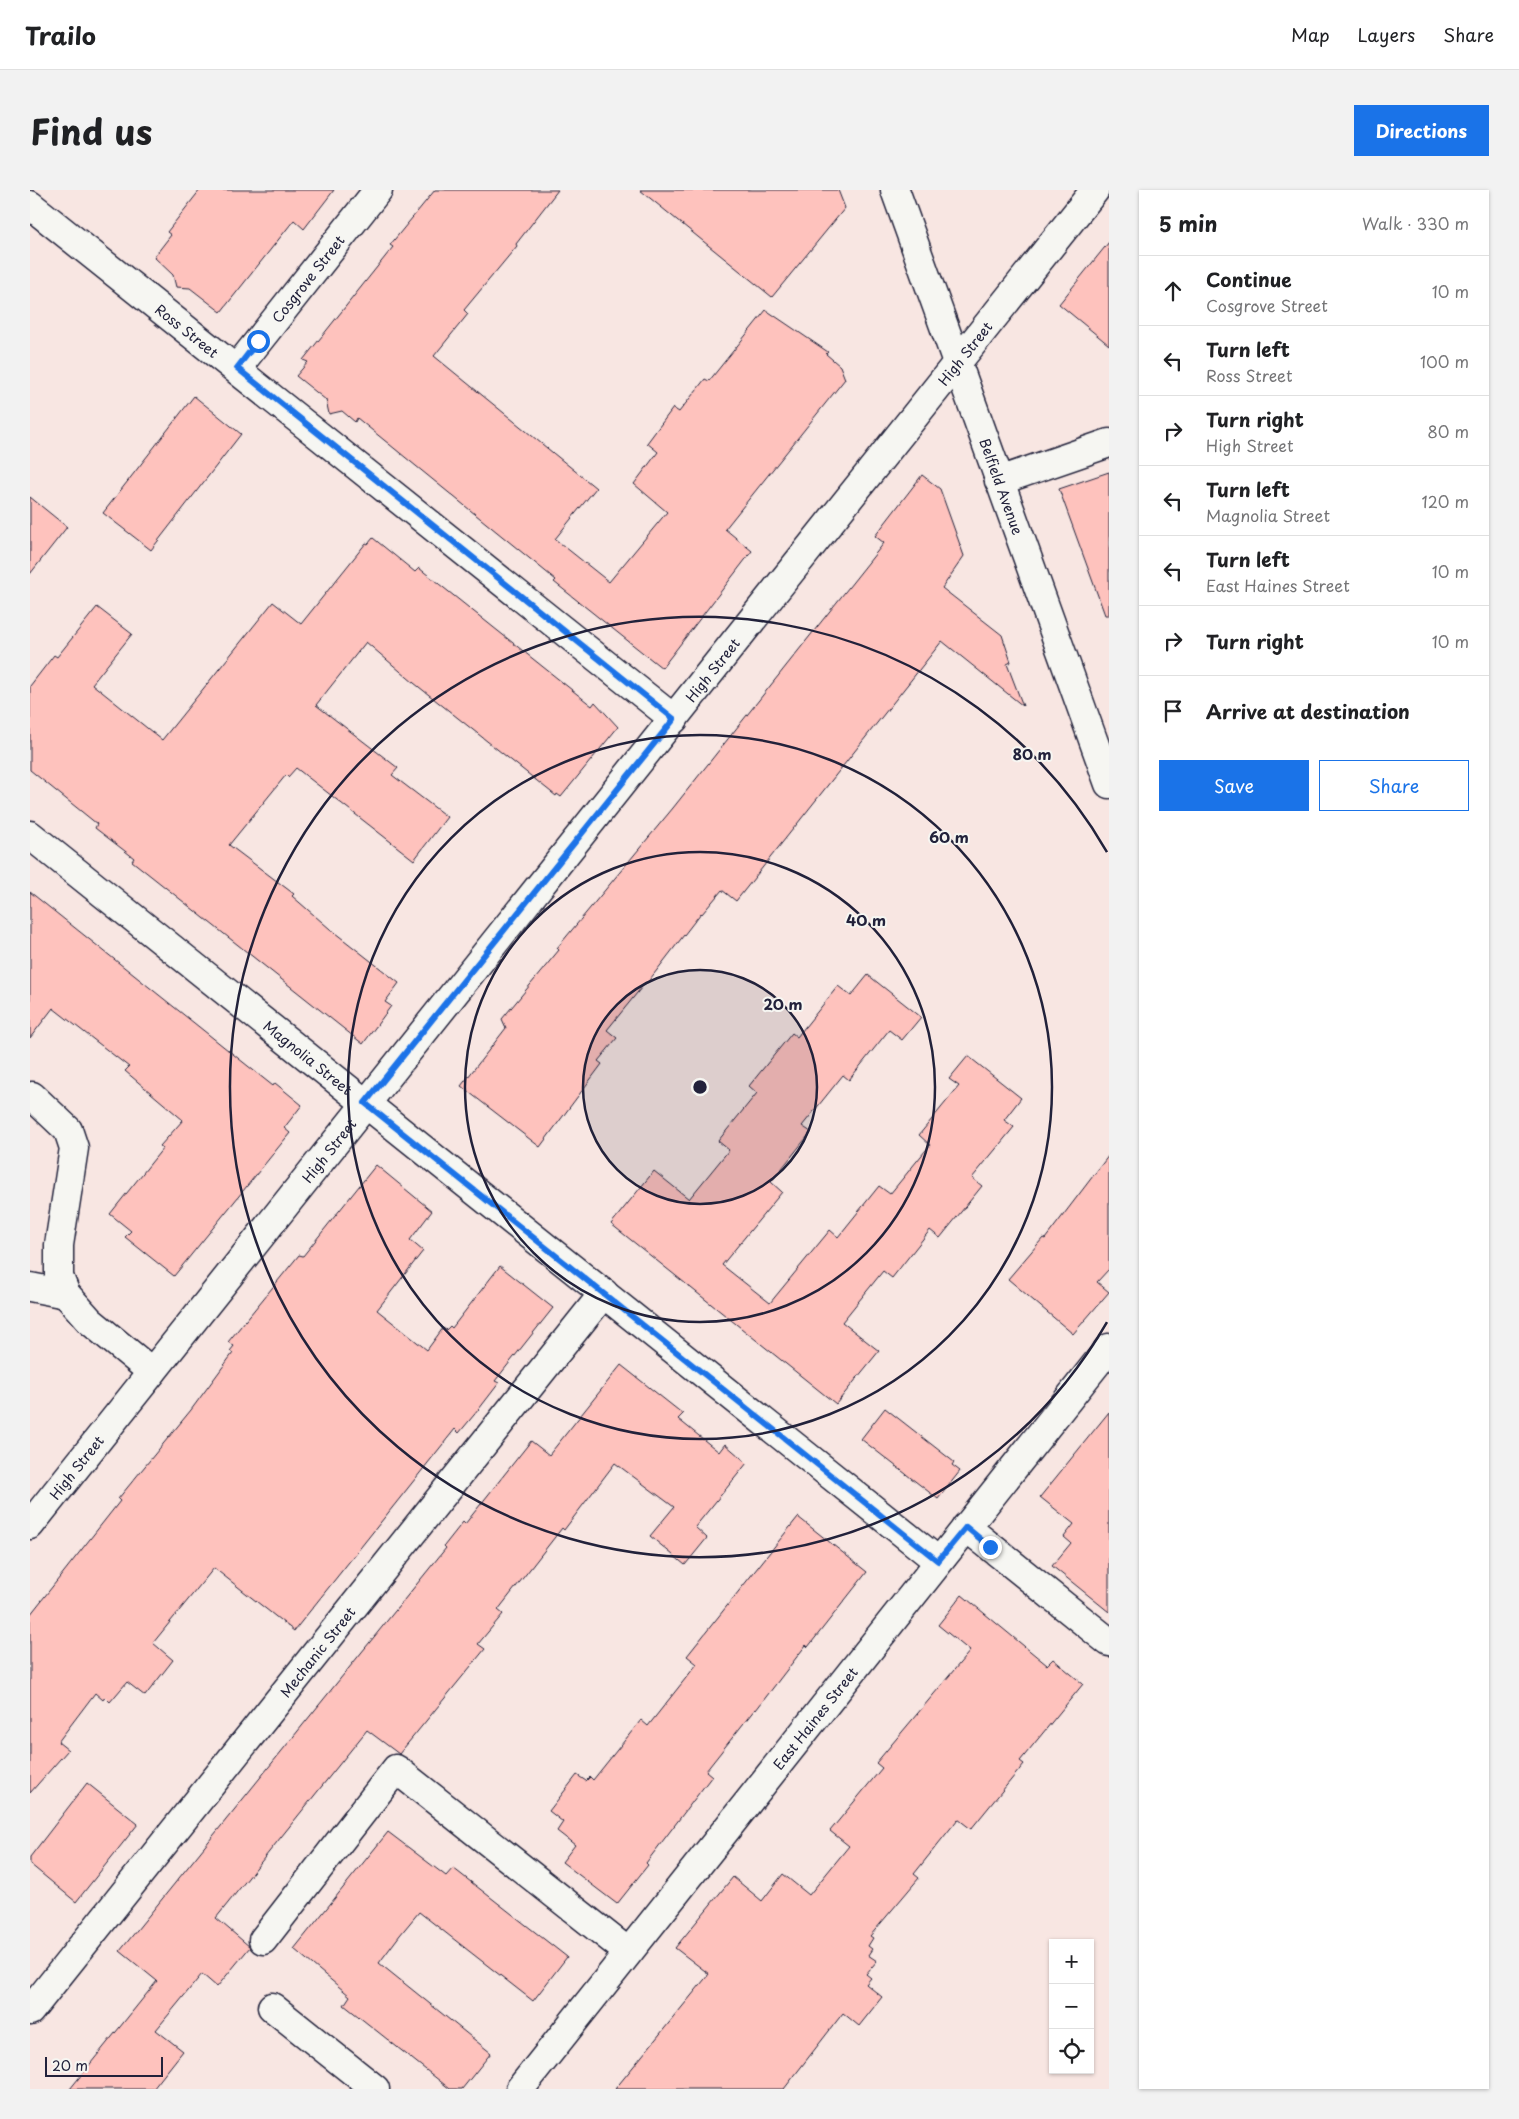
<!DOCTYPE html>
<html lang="en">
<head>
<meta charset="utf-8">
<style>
	:root { --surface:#fff; --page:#f2f2f2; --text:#202124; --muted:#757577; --line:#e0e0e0; --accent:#1a73e8 }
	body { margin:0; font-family:"Playpen Sans",sans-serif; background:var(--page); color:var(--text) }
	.controls { position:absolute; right:15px; bottom:15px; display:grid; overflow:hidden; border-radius:0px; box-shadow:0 1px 4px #0004 }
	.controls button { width:45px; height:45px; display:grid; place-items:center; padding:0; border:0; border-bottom:1px solid var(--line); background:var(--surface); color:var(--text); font:25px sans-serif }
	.scale { position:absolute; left:15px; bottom:12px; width:118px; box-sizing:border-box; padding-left:5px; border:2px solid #22223b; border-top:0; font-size:14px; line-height:18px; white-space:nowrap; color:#22223b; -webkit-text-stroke:4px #f6f6f2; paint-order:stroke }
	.stop { position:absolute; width:15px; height:15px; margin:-11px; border:4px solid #1a73e8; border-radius:50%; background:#fff }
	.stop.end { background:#1a73e8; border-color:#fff; box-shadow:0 1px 5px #0008 }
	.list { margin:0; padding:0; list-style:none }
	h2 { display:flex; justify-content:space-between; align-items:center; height:65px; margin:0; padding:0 20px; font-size:21px }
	h2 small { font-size:16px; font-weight:400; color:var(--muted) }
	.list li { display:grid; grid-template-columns:32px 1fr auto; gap:15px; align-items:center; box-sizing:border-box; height:70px; padding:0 20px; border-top:1px solid var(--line) }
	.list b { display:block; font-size:19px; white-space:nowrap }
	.list p { margin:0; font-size:16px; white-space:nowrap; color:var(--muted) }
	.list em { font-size:16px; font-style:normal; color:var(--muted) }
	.actions { display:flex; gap:10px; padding:15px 20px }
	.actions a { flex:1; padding:11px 0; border:1px solid var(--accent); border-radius:0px; text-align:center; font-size:18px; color:var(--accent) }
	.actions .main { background:var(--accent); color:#fff }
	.icon { flex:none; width:28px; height:28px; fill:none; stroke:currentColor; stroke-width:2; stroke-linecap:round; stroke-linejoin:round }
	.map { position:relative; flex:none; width:1079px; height:1899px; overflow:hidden; border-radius:0px }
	header { display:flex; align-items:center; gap:30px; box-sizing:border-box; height:70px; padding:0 25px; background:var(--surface); border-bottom:1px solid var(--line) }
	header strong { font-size:24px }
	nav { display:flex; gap:28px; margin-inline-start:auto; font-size:18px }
	.intro { display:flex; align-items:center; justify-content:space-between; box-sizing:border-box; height:120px; padding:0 30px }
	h1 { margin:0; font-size:35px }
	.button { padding:12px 22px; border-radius:0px; background:var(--accent); color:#fff; font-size:18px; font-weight:700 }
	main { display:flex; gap:30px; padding:0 30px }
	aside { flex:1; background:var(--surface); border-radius:0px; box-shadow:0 1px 4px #0004 }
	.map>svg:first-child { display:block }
	.building { fill:#fec2bd; stroke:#22223b }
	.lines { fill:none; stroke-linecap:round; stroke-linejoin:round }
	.minor-casing { stroke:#22223b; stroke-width:31 }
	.minor { stroke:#f6f6f2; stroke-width:28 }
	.route { stroke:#1a73e8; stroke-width:6 }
	.ring { fill:none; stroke:#22223b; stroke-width:2.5 }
	.labels { text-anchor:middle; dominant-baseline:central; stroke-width:4; stroke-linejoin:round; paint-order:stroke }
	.street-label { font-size:14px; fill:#22223b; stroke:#f6f6f2 }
	.centre { fill:#22223b; stroke:#f6f6f2; stroke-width:2.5 }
	.ring-label { font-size:15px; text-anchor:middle; font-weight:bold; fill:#22223b; stroke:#f6f6f2; stroke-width:4; stroke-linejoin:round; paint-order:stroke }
</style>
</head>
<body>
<header>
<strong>Trailo</strong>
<nav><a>Map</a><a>Layers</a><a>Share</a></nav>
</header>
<div class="intro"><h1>Find us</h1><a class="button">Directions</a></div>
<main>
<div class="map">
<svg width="1079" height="1899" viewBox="0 0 1079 1899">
	<rect width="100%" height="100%" fill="#f8e6e2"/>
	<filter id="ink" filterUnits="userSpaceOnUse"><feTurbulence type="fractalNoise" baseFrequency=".02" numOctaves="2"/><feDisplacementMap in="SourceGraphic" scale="10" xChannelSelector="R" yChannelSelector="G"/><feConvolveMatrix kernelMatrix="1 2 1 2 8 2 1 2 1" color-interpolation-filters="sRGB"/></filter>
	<g filter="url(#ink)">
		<path class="building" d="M170,0H304L274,39L264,30L191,122L160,98L146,97L143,85L124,67L141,45L137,42Z
			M405,0H528L486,54L487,56L434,120L438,124L404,166L566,298L525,349L579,392L637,322L604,294L628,262L617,253L643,218L649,222L675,189L679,191L736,120L798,162L796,164L810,176L815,189L695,339L722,361L632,478L524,392L526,390L327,228L325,232L312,221L299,224L296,210L266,186L278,172L273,170L363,57L360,55Z
			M610,0H808L815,18L742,107Z
			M1079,52V155L1029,114Z
			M164,206L211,244L121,360L73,323Z
			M1079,282V425H1075L1029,299Z
			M892,285L910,299L934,366L912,398L972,445L981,472L977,474L993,516L912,451L706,711L692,700L672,724L671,723L617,793L616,792L577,840L587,848L568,871L572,874L510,957L431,896L476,838L472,829L529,760L527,758L643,618L854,353L845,346Z
			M0,307L37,337L0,384Z
			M343,348L385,382L389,378L562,516L565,512L588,537L531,607L527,604L526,606L384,493L336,452L286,515L368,578L362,585L417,627L384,670L266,578L258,587L256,585L199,655L264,704L262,706L300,739L369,793L355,812L361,816L333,854L102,671L104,668L65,638L67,634L0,580V496L24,465L27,467L67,417L102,444L62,494L132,550L243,412L271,434L336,353L338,354Z
			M0,702L243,896L245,893L272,915L254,938L260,943L144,1086L95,1047L101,1041L80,1024L133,958L130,956L153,930L95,881L99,877L23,818L0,848Z
			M838,785L891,827L872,850L859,840L819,890L813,885L772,936L781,942L741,992L752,1002L692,1075L740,1113L800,1040L808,1047L849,996L860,1004L900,955L889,945L929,896L919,889L938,866L991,908L974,930L984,937L942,988L952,996L910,1048L900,1040L862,1088L853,1081L812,1132L849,1161L806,1214L581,1034L624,981L659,1009L699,960L688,951L727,903L719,896L762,843L767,847L808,796L821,806Z
			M1079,965V1079L1067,1092L1079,1102L1043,1144L978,1089L1013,1048L1015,1049Z
			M346,975L402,1021L380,1050L393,1061L347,1120L397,1160L413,1138L416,1140L420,1136L422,1138L470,1076L523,1118L465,1191L469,1193L449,1219L429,1243L425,1239L264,1441L184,1378L123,1453L143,1470L115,1506L97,1492L80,1512L75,1507L73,1510L65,1503L28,1552L38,1560L0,1603V1425L90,1311L88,1309L161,1220L203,1163L200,1161L204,1156L198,1152L269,1065L273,1066Z
			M591,1175L653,1224L648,1229L689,1262L695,1254L717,1273L665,1337L677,1348L655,1375L620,1346L644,1317L585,1273L534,1340L532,1338L468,1420L473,1424L448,1454L455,1459L369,1564L337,1540L186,1728L220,1757L187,1797L172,1784L126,1840L153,1861L123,1899H40L127,1791L90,1761L416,1358L414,1356L433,1332L435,1334L501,1251L519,1265Z
			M855,1218L924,1272L922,1275L930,1281L908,1309L831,1249Z
			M1079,1222V1422L1022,1376L1041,1353L1034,1347L1044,1334L1010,1307Z
			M768,1327L837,1382L778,1457L776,1455L726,1520L725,1519L676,1581L682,1586L616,1673L618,1675L587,1714L532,1672L545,1655L527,1641L533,1632L519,1621L547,1585L556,1591L560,1587L563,1590L611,1530L618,1536L667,1474L657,1466Z
			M932,1405L1017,1475L1023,1469L1053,1494L990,1571L994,1574L941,1639L928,1629L884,1684L889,1688L840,1746L843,1748L838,1756L842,1759L838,1765L847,1771L836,1784L841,1788L836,1794L852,1807L829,1836L813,1823L754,1899H585L679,1784L645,1758L703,1687L732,1711L753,1684L779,1705L819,1656L800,1641L852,1578L846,1573L940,1461L908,1435Z
			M57,1593L108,1634L46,1712L0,1674V1667Z
			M358,1642L416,1686L423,1678L537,1767L503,1811L389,1722L370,1745L349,1773L461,1863L432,1899H420L314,1815L320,1806L264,1759Z"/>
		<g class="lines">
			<g class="minor-casing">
				<g id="minor">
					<path id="s1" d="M865,0L1079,594"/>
					<path id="s2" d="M0,15L644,529"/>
					<path id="s3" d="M207,178L348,0"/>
					<path d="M969,291L1079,253"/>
					<path id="s4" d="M0,645L908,1371"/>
					<path d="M2,906L38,940L44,958L29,1055V1087L36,1104L60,1131L122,1182"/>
					<path d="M0,1097L36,1104"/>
					<path id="s5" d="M0,1335L1065,0"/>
					<path d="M936,1337L1079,1452"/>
					<path d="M233,1750L366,1579L598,1762"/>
					<path d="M242,1817L345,1899"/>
					<path id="s6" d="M0,1821L574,1103"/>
					<path id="s7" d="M490,1899L1079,1158"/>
				</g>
			</g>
			<use href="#minor" class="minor"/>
		</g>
	</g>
	<g class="lines" filter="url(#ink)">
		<path class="route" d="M228,151L207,178L644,529L335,913L908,1371L936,1337L960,1357"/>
	</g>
	<circle cx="670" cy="897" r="117" fill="#22223b" fill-opacity=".12"/>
	<g class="ring">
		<circle cx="670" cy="897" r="117"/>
		<circle cx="670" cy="897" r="235"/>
		<circle cx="670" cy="897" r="352"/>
		<path d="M1077 1132A470 470 0 1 1 1077 662"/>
	</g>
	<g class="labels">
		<g class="street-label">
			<text stroke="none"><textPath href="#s3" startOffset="114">Cosgrove Street</textPath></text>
			<text stroke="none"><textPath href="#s2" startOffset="201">Ross Street</textPath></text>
			<text stroke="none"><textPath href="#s5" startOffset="1499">High Street</textPath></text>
			<text stroke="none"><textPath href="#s1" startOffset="315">Belfield Avenue</textPath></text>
			<text stroke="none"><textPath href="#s5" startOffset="1094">High Street</textPath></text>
			<text stroke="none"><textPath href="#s4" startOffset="356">Magnolia Street</textPath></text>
			<text stroke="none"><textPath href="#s5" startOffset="479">High Street</textPath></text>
			<text stroke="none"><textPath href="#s5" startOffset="74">High Street</textPath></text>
			<text stroke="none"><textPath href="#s6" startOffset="460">Mechanic Street</textPath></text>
			<text stroke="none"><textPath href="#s7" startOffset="474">East Haines Street</textPath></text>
		</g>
	</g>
	<circle cx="670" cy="897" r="8" class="centre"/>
	<g class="ring-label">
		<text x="1002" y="570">80 m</text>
		<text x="919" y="653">60 m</text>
		<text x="836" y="736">40 m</text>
		<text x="753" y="820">20 m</text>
	</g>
</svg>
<div class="controls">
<button>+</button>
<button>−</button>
<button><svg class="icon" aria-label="locate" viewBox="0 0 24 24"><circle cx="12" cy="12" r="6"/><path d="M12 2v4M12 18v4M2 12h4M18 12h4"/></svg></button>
</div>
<div class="scale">20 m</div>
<div class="stop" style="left:228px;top:151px"></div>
<div class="stop end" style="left:960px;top:1357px"></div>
</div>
<aside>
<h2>5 min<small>Walk · 330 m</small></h2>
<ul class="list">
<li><svg class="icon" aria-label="ahead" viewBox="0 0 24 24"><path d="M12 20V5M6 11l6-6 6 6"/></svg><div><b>Continue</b><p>Cosgrove Street</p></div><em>10 m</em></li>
<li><svg class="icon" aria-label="left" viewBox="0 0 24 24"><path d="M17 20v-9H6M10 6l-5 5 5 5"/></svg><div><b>Turn left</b><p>Ross Street</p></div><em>100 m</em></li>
<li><svg class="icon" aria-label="right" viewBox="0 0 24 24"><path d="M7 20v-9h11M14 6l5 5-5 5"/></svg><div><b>Turn right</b><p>High Street</p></div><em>80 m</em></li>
<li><svg class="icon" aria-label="left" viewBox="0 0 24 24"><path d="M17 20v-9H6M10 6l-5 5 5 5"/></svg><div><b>Turn left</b><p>Magnolia Street</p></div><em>120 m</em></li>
<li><svg class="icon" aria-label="left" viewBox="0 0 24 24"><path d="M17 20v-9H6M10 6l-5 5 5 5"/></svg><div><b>Turn left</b><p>East Haines Street</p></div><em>10 m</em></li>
<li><svg class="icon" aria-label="right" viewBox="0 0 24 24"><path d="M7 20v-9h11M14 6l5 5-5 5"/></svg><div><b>Turn right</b></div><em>10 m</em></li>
<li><svg class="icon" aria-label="arrive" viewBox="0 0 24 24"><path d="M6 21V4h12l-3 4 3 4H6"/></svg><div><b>Arrive at destination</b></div></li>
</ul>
<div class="actions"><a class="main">Save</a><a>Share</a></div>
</aside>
</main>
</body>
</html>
